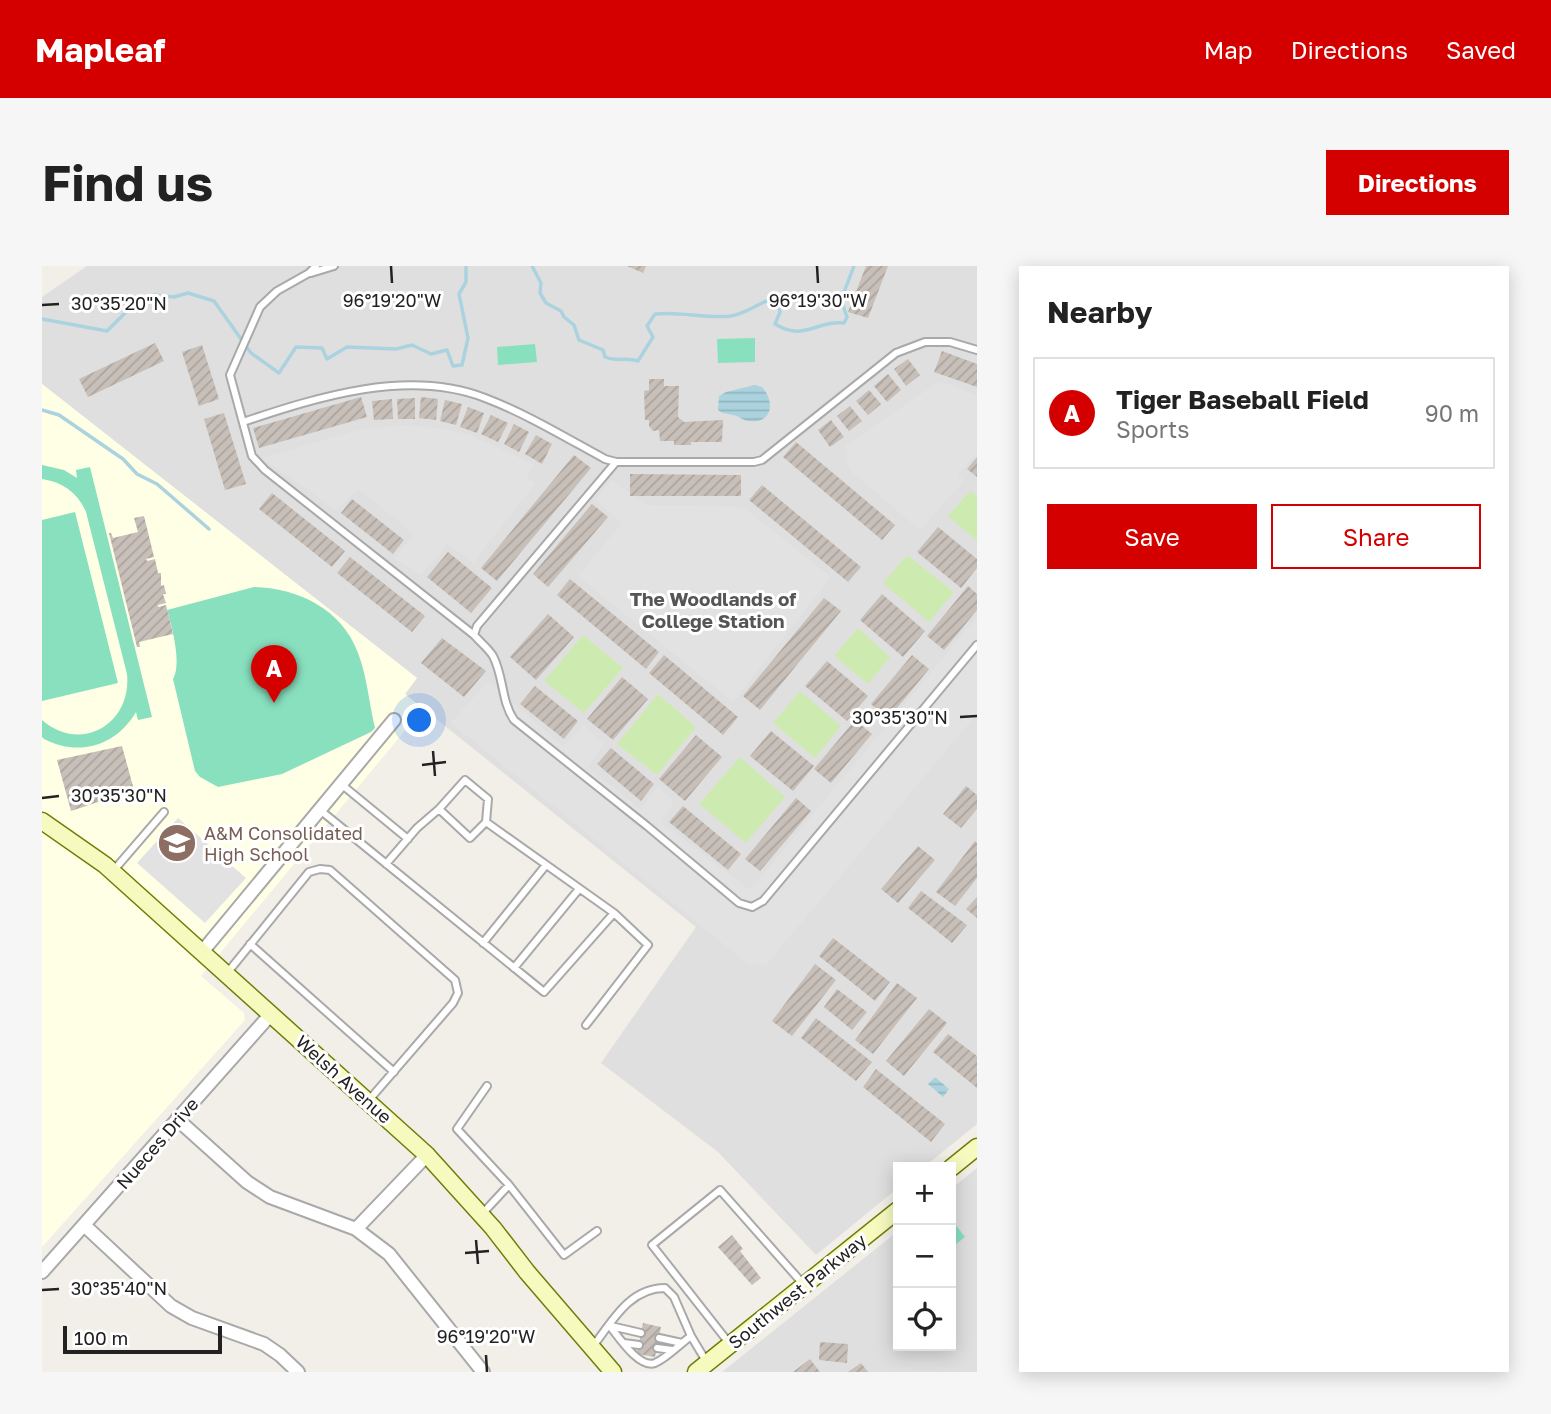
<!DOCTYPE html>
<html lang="en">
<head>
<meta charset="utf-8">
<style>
	:root { --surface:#fff; --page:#f6f6f6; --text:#222; --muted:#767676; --line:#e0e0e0; --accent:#d40000 }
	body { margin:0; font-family:"Golos Text",sans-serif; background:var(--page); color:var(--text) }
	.controls { position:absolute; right:21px; bottom:21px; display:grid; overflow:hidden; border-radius:0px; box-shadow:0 4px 18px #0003 }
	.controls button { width:63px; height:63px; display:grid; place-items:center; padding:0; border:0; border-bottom:2px solid var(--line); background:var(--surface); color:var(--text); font:35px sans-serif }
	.scale { position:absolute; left:21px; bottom:18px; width:159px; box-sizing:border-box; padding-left:7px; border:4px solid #222; border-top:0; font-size:19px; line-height:24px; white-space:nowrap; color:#222; -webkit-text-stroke:5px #fff; paint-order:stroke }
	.you { position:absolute; left:378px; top:455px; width:24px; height:24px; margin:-18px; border:5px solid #fff; border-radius:50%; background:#1a73e8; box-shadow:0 0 0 10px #1a73e833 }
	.badge { display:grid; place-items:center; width:46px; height:46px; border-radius:50%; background:var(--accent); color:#fff; font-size:23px; font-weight:700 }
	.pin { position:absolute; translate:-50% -58px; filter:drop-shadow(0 2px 4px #0008) }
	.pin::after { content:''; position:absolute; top:37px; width:24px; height:21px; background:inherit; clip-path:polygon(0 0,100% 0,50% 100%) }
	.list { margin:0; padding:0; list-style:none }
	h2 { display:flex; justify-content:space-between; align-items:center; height:91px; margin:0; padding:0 28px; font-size:30px }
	h2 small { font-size:23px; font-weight:400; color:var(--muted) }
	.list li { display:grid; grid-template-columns:46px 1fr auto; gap:21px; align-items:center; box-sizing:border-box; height:112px; margin:0 14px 14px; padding:0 14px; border:2px solid var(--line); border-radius:0px }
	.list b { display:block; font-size:26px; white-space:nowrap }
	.list p { margin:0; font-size:23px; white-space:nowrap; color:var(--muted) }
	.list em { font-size:23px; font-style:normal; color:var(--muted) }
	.actions { display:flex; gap:14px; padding:21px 28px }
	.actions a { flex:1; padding:16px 0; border:2px solid var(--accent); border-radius:0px; text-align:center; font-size:24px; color:var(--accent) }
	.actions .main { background:var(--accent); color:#fff }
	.icon { flex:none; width:38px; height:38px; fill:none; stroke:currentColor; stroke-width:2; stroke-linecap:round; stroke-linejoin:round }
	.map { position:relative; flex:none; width:935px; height:1106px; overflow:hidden; border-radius:0px }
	header { display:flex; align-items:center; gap:42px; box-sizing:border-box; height:98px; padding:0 35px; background:var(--accent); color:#fff }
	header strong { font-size:33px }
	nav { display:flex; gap:38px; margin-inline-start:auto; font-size:24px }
	.intro { display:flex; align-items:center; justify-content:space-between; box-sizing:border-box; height:168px; padding:0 42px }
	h1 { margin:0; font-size:49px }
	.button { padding:18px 32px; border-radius:0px; background:var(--accent); color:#fff; font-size:24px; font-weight:700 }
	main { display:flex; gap:42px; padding:0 42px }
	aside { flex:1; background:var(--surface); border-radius:0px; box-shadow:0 4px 18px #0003 }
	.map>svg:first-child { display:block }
	.residential { fill:#e0dfdf }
	.education { fill:#ffffe5 }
	.grass { fill:#cdebb0 }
	.pitch { fill:#88e0be }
	.parking { fill:#e2e2e2 }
	.water { fill:url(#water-rules) }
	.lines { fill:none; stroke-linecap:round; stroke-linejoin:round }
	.stream { stroke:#aad3df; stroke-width:3.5 }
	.building { fill:url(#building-hatch) }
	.service-casing { stroke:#a9a9a9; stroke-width:10 }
	.minor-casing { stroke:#a9a9a9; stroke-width:16 }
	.secondary-casing { stroke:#707d05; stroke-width:19 }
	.service { stroke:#fff; stroke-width:6 }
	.minor { stroke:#fff; stroke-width:12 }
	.secondary { stroke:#f7fabf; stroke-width:16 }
	.ticks { fill:none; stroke:#222; stroke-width:2.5 }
	.labels { text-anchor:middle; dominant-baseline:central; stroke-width:6; stroke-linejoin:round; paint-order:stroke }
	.education-label { font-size:18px; fill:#785e54; stroke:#fff; text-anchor:start }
	.street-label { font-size:18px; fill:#222; stroke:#fff }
	.neighbourhood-label { font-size:19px; font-weight:bold; fill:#555; stroke:#fff }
	.ticks-label { font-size:18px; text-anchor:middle; fill:#222; stroke:#fff; stroke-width:6; stroke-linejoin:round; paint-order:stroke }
</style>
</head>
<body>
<header>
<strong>Mapleaf</strong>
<nav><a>Map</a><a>Directions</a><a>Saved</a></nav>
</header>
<div class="intro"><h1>Find us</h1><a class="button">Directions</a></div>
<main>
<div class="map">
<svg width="935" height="1106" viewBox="0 0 935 1106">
	<defs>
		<pattern id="water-rules" width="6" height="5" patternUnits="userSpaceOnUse" patternTransform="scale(1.75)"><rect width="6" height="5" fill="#aad3df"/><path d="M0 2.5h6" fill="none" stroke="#92b5bf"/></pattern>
		<pattern id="building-hatch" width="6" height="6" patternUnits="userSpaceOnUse" patternTransform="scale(1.75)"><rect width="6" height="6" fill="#c7bfb8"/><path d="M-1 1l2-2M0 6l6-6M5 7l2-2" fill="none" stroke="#aba49e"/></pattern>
	</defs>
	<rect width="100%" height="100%" fill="#f2efe9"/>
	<path class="residential" d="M45,0H935V858L882,901H856V922L774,989L676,886L559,797L654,661L363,428L375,412L0,118V31Z
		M935,902V1106H680L856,965V1080H909V923Z"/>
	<path class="education" d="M0,118L375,412L363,428L381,443L159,710L202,747L203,754L0,981Z"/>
	<path class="grass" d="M928,225L935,230V275L906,250Z
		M865,289L912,326L887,356L841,317Z
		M816,362L848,391L826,418L792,390Z
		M541,369L581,402L542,447L502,415Z
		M758,425L799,460L773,492L731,457Z
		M616,428L654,461L615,509L575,478Z
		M698,491L743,531L704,577L657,538Z"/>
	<path class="pitch" d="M713,72V96L676,97L675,73Z
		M493,78L495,96L456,99L455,81Z
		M0,199L22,204L35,212L34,204L48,201L110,451L96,454L94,446C74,480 37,491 2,473L0,471V454C39,488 90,458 85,408L44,246C36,227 21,216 0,213Z
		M33,246L76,417L0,435V254Z
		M212,321C256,322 300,343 316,387C325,410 327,437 333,462L329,466L240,508L176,521L158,511L153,505L131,413C140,397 130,361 125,344Z
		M909,953L923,971L909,982Z"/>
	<path class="parking" d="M898,115L935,130V187L916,208L922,215L878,264L811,207L805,198L804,179Z
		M362,159L402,163L428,169L493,199L484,211L493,218L431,297L406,278L379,309L352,293L372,268L317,223L294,244L220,192L316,164Z
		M570,214L604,239L686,240L705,244L789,311L691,436L536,310L580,257L553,234Z
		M935,351V448L724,699L706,698L409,457L446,415L521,480L542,459L562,478L546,501L598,543L616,521L632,535L619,556L708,624Z
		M136,552L204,612L163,657L95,597Z"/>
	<path class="water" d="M713,119L720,121C733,135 731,158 707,155C701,155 697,150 691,149C684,147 682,149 676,144L677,130L684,126Z
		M893,811L907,823L901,831L886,818Z"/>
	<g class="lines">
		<path class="stream" d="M490,0L499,17L498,27L504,37L519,45L522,51L532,59L537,74L561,84L563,91C574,96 585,91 596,95L611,71L605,60L613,48C638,45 664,53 689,50C704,48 716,37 730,33L736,34L738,46L733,58C762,76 774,54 802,57L805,51L799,34L812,0
			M0,53L65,65L89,41L101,38L112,29L132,31L146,27L172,35L209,87L237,107L254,81L280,82L285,93L305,81L354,83L370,79L389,88L405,84L411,100L420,99L426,72L417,28L424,16V0
			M0,144L17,149L81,193L95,208L115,218L167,263"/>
	</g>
	<path class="building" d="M585,0H604L601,7Z
		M824,0H846L826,52L806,46Z
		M113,77L122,95L46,131L37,113Z
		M160,79L177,133L157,140L140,86Z
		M900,85L935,98V121L892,106Z
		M866,93L878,109L864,120L852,103Z
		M846,108L859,124L845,136L832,120Z
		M607,113H622V120H637L636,151L642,156L681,154L680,176H649V179H632V175H618L617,164L611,165L607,160V154H603L602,125L607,124Z
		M827,124L839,138L826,149L814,135Z
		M319,131L325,151L217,182L211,162Z
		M379,131L396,133L394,154L377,152Z
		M373,132V153H356L355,133Z
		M350,133L351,153L332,154L330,135Z
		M403,134L420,138L414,159L398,155Z
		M808,140L820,155L807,165L795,150Z
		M426,141L442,147L435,167L418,161Z
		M182,147L204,218L183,224L162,153Z
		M449,149L466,157L456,176L439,168Z
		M789,154L802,171L788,181L776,164Z
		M472,158L487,166L477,186L462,178Z
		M494,169L510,178L500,198L483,188Z
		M754,176L853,259L840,274L741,191Z
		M532,189L549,202L455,315L439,302Z
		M935,191V211L925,203Z
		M588,208L699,209V230H588Z
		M720,219L819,301L806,316L707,234Z
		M230,227L303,285L290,301L217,243Z
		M310,233L362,274L351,288L299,247Z
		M550,238L566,251L506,321L491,308Z
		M102,250L112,291L104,293L105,295L113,293L116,307H119V320L122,319L124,328H121L124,337L116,339V341L124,339L131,368L97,376L98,381H95L67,267H69L71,272L96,266L92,252Z
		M896,261L935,293V302L919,322L875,286Z
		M406,286L450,322L429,347L385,311Z
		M308,291L383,350L370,366L295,307Z
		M528,313L617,386L604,403L515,329Z
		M926,320L935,328V344L902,384L885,370Z
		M840,328L883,365L861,391L818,354Z
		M782,332L799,345L718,444L701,430Z
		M506,348L532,371L494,414L468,391Z
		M400,372L444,405L422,431L379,397Z
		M622,389L696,451L681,469L607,407Z
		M870,389L887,403L846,453L829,438Z
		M785,395L826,430L805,455L763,420Z
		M580,411L606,433L571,474L545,453Z
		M493,420L536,455L522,473L478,438Z
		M813,454L830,468L789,517L772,503Z
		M729,465L772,500L751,525L708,490Z
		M654,469L680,491L643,535L617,513Z
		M80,480L92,524L29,545L15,494Z
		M569,482L612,518L599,535L555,498Z
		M924,520L935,529V543L919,562L901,548Z
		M754,532L769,545L718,605L703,593Z
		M641,540L699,588L686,604L627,556Z
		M933,575L935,577V612L913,640L894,626Z
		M876,580L893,594L856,637L839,623Z
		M879,625L925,659L910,677L866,642Z
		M935,631V652L924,643Z
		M791,672L848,716L833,735L777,690Z
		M773,698L794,714L750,770L730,755Z
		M855,717L875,732L831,788L813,774Z
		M795,723L825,746L810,764L782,741Z
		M887,743L905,757L862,810L844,795Z
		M774,752L830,796L814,815L759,772Z
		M906,768L935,790V822L891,786Z
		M834,803L903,858L889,876L821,821Z
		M690,969L701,983L698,985L719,1012L710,1019L676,981Z
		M601,1057L619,1061L613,1091L595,1088Z
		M778,1076L806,1078L805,1097L777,1094Z
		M768,1093L778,1106H751Z
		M819,1097L826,1106H806Z"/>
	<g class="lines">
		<g class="service-casing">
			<path id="service" d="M274,0L267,7L235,25L218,41L188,109L210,190L223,204L432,369C438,376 446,382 451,390C462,411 459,435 472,454L605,560L697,637L710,641L721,635L935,379
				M269,7L292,0
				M201,156C276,131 366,102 443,132C483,147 526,173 563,193L574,196H712L720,194L854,87L883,76H908L935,84
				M432,369L435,360L574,196
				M299,518L366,573
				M397,543L423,514L446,533L444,556
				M278,544L502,726L572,647L444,556L428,572L397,543L375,562L344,598
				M72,604L122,546
				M441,677L504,599
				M208,678L352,806
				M472,702L537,623
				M186,706L267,606L278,603L288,604L413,714L416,727L411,737L327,834
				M544,759L606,679L572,647
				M467,919L522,989L555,965
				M441,947L467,919L415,863L445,820
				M567,1059C576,1070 597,1103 613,1097C625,1092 638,1078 649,1070
				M569,1060L599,1067
				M617,1072L640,1077
				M582,1077L597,1079
				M687,1077L610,979L678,924L762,1019
				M552,1079C571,1054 588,1022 623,1022L632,1031L649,1070L664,1095
				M615,1082L630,1084"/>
		</g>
		<g class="minor-casing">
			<path id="minor" d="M160,686L352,454
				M135,853L205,916L228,931L314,963L347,988L441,1106
				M42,959L129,1040L150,1052L222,1078L238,1089L256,1106
				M314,963L385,889
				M0,1006L229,748"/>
		</g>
		<g class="secondary-casing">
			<path id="secondary" d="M0,555L63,599L385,889L451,962L485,1006L571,1106
				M909,902L935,881
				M654,1106L856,944"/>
		</g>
		<use href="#service" class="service"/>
		<use href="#minor" class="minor"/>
		<use href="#secondary" class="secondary"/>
	</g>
	<path class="ticks" d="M349,0L350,17M775,0L776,17M0,39L17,38M918,451L935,450M391,485L393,510M380,499L404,496M0,532L17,530M434,974L436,998M423,987L447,985M0,1024L17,1023M444,1089L445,1106"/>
	<defs>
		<g id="school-disc" transform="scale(2.0125)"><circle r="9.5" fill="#8d6e63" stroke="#fff"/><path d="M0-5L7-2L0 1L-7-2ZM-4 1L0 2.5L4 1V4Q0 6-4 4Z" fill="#fff"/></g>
	</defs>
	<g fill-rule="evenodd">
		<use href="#school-disc" x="135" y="577"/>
	</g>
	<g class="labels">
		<g class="education-label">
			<text x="162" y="567">A&amp;M Consolidated<tspan x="162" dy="21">High School</tspan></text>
		</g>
		<g class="street-label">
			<text transform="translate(302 813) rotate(42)">Welsh Avenue</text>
			<text transform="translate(115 877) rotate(-49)">Nueces Drive</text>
			<text transform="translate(755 1025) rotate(-39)">Southwest Parkway</text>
		</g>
		<g class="neighbourhood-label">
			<text x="671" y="332">The Woodlands of<tspan x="671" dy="22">College Station</tspan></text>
		</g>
	</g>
	<g class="ticks-label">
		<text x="350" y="41">96°19'20"W</text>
		<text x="776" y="41">96°19'30"W</text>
		<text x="77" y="44">30°35'20"N</text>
		<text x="858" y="458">30°35'30"N</text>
		<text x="77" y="536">30°35'30"N</text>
		<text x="77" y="1029">30°35'40"N</text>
		<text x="444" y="1077">96°19'20"W</text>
	</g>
</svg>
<div class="controls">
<button>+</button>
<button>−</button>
<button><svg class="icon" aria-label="locate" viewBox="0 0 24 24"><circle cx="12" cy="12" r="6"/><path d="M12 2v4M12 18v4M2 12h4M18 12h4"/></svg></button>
</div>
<div class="scale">100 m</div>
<div class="you"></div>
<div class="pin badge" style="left:232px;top:437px">A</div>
</div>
<aside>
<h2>Nearby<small></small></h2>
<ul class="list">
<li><span class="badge">A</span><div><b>Tiger Baseball Field</b><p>Sports</p></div><em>90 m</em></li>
</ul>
<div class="actions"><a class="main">Save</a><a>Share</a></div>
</aside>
</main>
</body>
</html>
